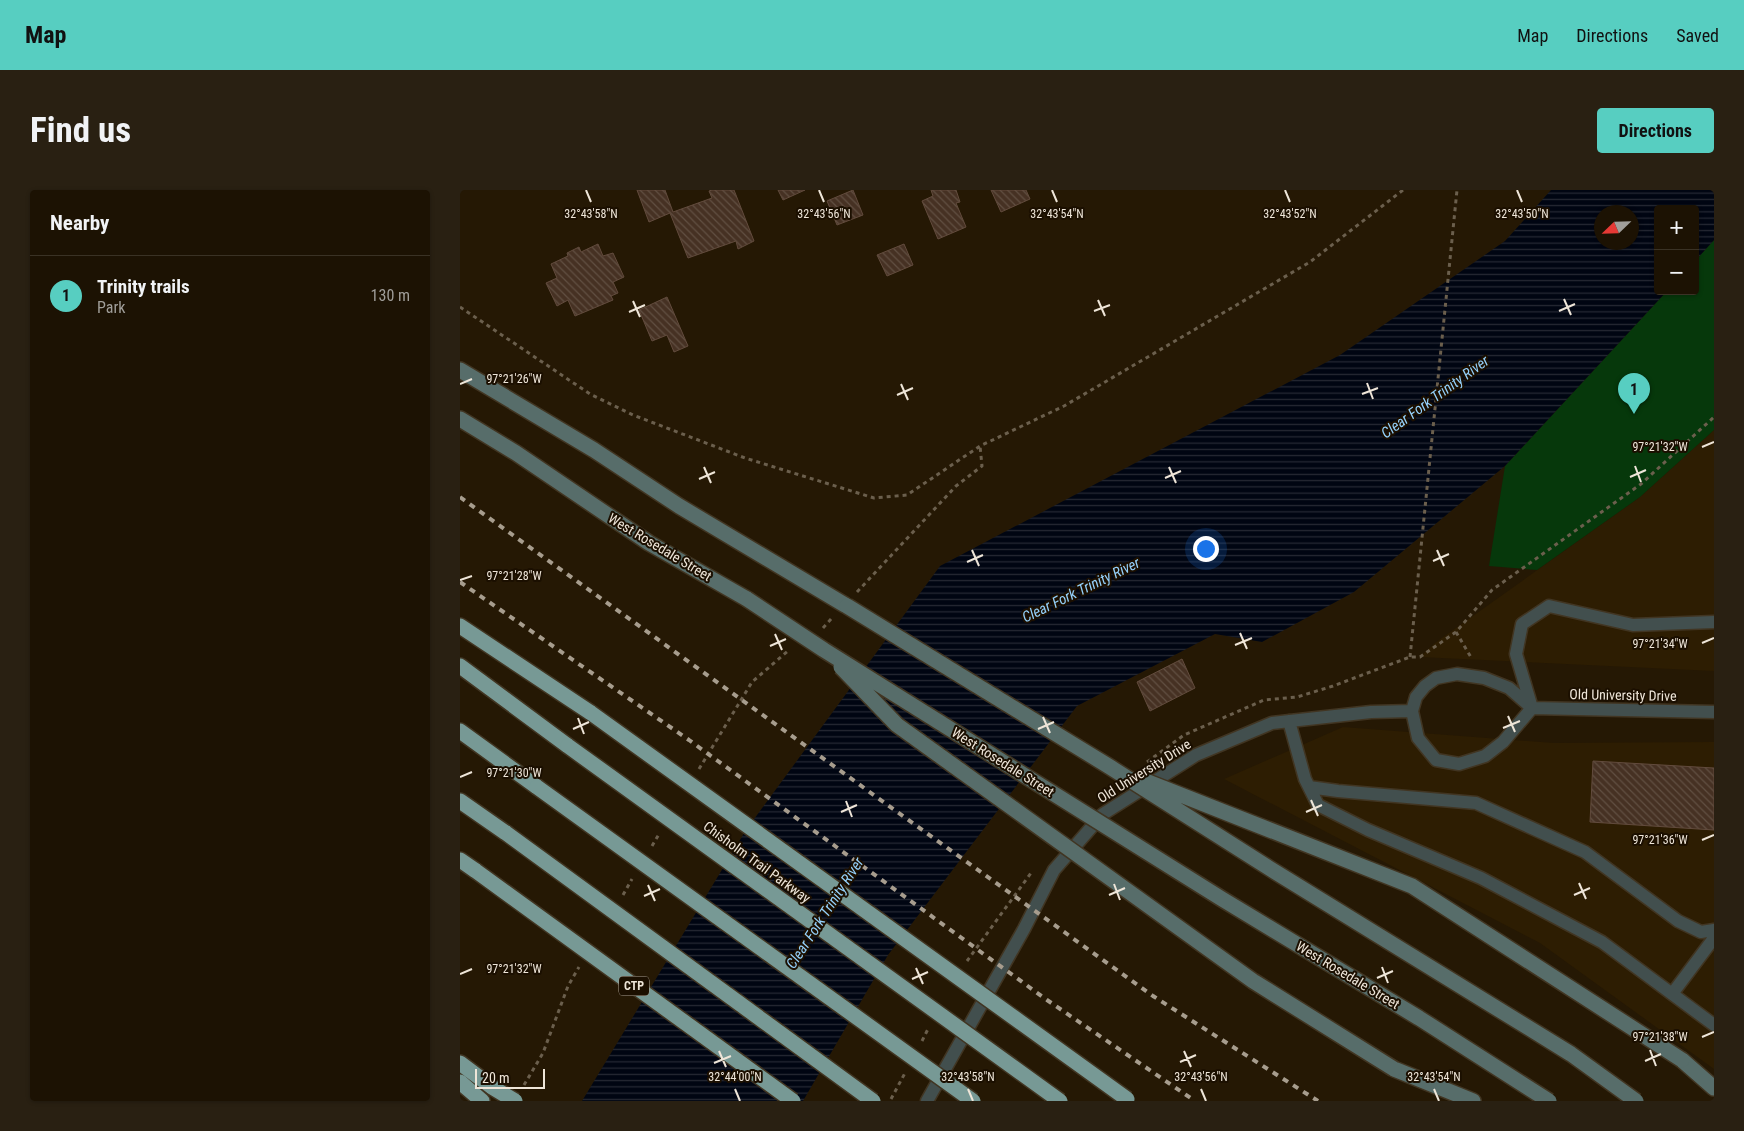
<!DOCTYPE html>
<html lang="en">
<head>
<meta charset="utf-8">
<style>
	:root { --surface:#1c1203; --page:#292012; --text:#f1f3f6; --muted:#a09e9a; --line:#3a3225; --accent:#57cec1 }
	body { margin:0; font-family:"Roboto Condensed",sans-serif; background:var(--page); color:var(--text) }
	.controls { position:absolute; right:15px; top:15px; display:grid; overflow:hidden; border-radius:5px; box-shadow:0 1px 4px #0004 }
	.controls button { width:45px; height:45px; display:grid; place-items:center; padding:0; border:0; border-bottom:1px solid var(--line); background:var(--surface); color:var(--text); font:25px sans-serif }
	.compass { position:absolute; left:1134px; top:15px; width:45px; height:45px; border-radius:50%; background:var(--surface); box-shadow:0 1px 4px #0004; rotate:247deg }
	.scale { position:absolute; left:15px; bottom:12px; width:70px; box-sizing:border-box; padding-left:5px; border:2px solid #eee5d8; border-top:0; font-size:14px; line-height:18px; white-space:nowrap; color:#eee5d8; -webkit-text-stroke:4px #1b0f00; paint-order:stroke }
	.you { position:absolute; left:745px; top:358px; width:18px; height:18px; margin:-12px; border:4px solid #fff; border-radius:50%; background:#1a73e8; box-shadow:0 0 0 8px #1a73e833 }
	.badge { display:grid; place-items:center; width:32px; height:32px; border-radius:50%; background:var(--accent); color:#111; font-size:16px; font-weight:700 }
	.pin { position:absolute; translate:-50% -41px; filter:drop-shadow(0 1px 2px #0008) }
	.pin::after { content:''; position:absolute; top:26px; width:18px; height:15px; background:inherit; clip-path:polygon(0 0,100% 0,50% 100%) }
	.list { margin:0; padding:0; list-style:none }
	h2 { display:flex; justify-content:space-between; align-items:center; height:65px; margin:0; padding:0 20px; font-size:21px }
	h2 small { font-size:16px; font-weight:400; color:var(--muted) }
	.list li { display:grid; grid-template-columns:32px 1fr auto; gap:15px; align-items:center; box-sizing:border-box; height:80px; padding:0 20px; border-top:1px solid var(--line) }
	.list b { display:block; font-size:19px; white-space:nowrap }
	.list p { margin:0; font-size:16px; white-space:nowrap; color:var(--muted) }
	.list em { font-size:16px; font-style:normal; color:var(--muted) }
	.map { position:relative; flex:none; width:1254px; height:911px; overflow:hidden; border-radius:5px }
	header { display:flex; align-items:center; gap:30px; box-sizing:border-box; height:70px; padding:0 25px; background:var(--accent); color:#111 }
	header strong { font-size:24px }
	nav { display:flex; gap:28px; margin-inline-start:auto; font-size:18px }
	.intro { display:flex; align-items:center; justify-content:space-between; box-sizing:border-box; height:120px; padding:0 30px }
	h1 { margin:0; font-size:35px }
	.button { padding:12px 22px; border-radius:5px; background:var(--accent); color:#111; font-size:18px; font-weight:700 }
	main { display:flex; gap:30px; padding:0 30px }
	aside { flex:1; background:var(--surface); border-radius:5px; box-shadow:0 1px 4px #0004 }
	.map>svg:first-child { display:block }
	.built { fill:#2d1d02 }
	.park { fill:#06380b }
	.water { fill:url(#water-rules); fill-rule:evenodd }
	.building { fill:url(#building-back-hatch); stroke:#624b3d }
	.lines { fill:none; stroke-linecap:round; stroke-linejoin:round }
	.service-casing { stroke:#413522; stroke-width:15 }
	.secondary-casing { stroke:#413522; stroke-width:18 }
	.motorway-casing { stroke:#413522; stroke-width:18 }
	.path { stroke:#6b5f4d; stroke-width:3; stroke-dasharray:4 4; stroke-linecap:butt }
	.service { stroke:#424f4e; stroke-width:12 }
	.secondary { stroke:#576d6a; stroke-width:15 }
	.motorway { stroke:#779995; stroke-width:15 }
	.rail { stroke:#a79d8e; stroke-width:4; stroke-dasharray:6 6; stroke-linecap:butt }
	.secondary-bridge-casing { stroke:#413522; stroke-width:18; stroke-linecap:butt }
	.motorway-bridge-casing { stroke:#413522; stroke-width:18; stroke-linecap:butt }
	.secondary-bridge { stroke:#576d6a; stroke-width:15 }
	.motorway-bridge { stroke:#779995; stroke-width:15 }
	.ticks { fill:none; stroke:#eee5d8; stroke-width:2 }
	.labels { text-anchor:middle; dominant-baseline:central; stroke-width:4; stroke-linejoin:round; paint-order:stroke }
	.shield { fill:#1b0f00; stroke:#afa597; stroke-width:1 }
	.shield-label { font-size:12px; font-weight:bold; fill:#eee5d8 }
	.street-label { font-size:14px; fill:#eee5d8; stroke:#1b0f00 }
	.water-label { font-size:15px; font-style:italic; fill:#95d1fb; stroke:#1b0f00 }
	.ticks-label { font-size:12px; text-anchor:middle; fill:#eee5d8; stroke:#1b0f00; stroke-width:4; stroke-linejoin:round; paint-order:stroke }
</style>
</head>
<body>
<header>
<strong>Map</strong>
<nav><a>Map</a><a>Directions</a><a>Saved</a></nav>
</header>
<div class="intro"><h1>Find us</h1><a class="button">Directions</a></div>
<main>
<aside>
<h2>Nearby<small></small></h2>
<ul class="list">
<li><span class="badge">1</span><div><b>Trinity trails</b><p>Park</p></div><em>130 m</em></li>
</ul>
</aside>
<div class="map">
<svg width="1254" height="911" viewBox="0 0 1254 911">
	<defs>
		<pattern id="water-rules" width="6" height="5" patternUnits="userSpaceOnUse" patternTransform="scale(1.25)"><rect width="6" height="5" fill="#000512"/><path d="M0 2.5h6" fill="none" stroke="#262934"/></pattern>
		<pattern id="building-back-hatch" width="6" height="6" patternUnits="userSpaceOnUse" patternTransform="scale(1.25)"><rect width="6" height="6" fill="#463123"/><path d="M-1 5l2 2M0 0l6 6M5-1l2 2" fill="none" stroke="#614f42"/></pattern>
	</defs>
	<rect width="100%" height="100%" fill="#251804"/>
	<path class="built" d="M1254,240V481L960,467L975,453L1180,307Z
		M883,537L1094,553L1254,552V879L1080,753L764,589Z"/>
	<path class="park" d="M1254,50V240L1180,307L1077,380L1029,376L1045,276L1207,101H1235V71Z"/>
	<path class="water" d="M1091,0H1254V50L1235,71V19H1198V101H1207L1045,276L894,402L802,452L755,444L617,516L428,765L343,911H122L286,640L480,376L880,165L1045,51ZM1142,22H1172V52H1142Z"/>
	<path class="building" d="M177,0H205L213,22L252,8L249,1L252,0H274L294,51L278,59L276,51L228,68L210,23L189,32Z
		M318,0H345L323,10Z
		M393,0L403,25L377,35L367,11Z
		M471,0H496L500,12L496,13L506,37L478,49L462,11L473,6Z
		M531,0H566L570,9L541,22Z
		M138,54L143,66L153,63L164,87L153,92L158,103L151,106L153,110L115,126L108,110L97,116L86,93L97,88L91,74L108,66L107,63L119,57L121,62Z
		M444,54L453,75L427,86L417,65Z
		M207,107L228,156L214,162L207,145L192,151L179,120Z
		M722,469L735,498L690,521L677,492Z
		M1133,571L1254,578V640L1130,632Z"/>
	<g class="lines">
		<g class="service-casing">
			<path id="service" d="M1254,432L1173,435L1089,416L1062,434L1056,464L1072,518L1254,522
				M997,484L1024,488L1049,498L1072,518L1043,552L1025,566L999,574L976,570L958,548L952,521L956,507L965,496L976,488Z
				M829,531L845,589L858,615L908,640L1021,688L1142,752L1254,835
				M849,597L878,601L1016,613L1125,662L1218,731L1241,742L1254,740
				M1212,804L1254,748
				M467,911L564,739L594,680L643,624L736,565L812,533L911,522L952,521"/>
		</g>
		<g class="secondary-casing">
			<path id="secondary" d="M0,180L134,260L219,316L385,415
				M0,229L56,263L189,353L287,409
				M1222,870L1254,898
				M934,879L1013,911"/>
		</g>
		<g class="motorway-casing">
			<path id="motorway" d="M0,436L131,523
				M0,476L108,556
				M0,541L77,597
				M0,611L46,643
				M0,670L16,681
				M0,873L32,897
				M0,892L22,911"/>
		</g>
		<path class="path" d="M0,117L130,204L173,225L285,268L414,308L447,305L520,256L604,216L850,72L943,0
			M397,402L496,296L522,276L520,256
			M363,438L372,428
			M996,442L1012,469
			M950,467L997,0
			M687,572L724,545L804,510L837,507L873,496L950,467H960L996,442L1032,400L1181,294L1254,227
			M239,579L292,492L329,460
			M192,656L199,644
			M163,705L172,689
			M507,771L571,683
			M462,851L468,839
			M64,895L83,863L108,796L119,777
			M431,909L445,883"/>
		<use href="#service" class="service"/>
		<use href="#secondary" class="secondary"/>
		<use href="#motorway" class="motorway"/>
		<path class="rail" d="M0,307L693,806L858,911
			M0,392L229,550L587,810L735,911"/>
		<g class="secondary-bridge-casing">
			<path id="secondary-bridge" d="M287,409L364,460L762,709L959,828L1089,911
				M387,416L650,577L809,678L1111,864L1176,911
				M381,477L437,535L793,791L934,879
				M683,590L952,696L1222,870"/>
		</g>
		<g class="motorway-bridge-casing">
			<path id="motorway-bridge" d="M131,523L667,909
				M108,556L600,911
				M77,597L513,911
				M46,643L413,911
				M16,681L333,911
				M32,897L55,911"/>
		</g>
		<use href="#secondary-bridge" class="secondary-bridge"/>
		<use href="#motorway-bridge" class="motorway-bridge"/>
	</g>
	<path class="ticks" d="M126,0L131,12M359,0L364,12M592,0L597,12M825,0L830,12M1057,0L1062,12M1104,109L1111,125M638,110L645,126M173,111L180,127M634,121L650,115M1099,121L1115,114M169,122L185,115M907,193L913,209M0,194L12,189M441,194L448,210M902,204L918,198M437,205L453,198M1242,257L1254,252M1175,276L1181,292M244,277L251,293M709,277L716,293M1170,287L1186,280M705,288L721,281M239,289L255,282M512,360L519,376M977,360L984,376M973,371L989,364M507,372L523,365M0,390L12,386M780,443L787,459M315,444L322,460M1242,453L1254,448M775,455L792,448M310,456L326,449M1048,526L1055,542M583,527L590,543M118,528L124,544M1043,538L1060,531M113,539L129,532M578,539L594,532M0,587L12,582M851,610L858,626M386,611L392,627M381,622L397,615M846,622L862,615M1242,650L1254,645M1119,693L1126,709M654,694L660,710M188,695L195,711M649,705L665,698M1114,705L1130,698M184,706L200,699M922,777L928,793M456,778L463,794M0,784L12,779M917,788L933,781M452,789L468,782M1242,847L1254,842M1190,860L1196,876M259,861L266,877M724,861L731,877M1185,871L1201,864M720,872L736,865M254,873L271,866M275,899L280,911M508,899L513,911M741,899L746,911M974,899L979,911"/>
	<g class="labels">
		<rect class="shield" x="159" y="786.5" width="30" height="19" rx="4"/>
		<g class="shield-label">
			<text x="174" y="796">CTP</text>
		</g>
		<g class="street-label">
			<text transform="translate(200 357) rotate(31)">West Rosedale Street</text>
			<text transform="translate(1163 505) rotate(1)">Old University Drive</text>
			<text transform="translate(543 572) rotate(32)">West Rosedale Street</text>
			<text transform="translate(684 581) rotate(-32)">Old University Drive</text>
			<text transform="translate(297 672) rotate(36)">Chisholm Trail Parkway</text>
			<text transform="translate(888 785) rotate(31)">West Rosedale Street</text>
		</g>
		<g class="water-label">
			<text transform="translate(975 207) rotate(-36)">Clear Fork Trinity River</text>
			<text transform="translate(621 400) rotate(-26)">Clear Fork Trinity River</text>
			<text transform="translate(365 723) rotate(-57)">Clear Fork Trinity River</text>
		</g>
	</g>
	<g class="ticks-label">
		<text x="131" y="28">32°43'58"N</text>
		<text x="364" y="28">32°43'56"N</text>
		<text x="597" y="28">32°43'54"N</text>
		<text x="830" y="28">32°43'52"N</text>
		<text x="1062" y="28">32°43'50"N</text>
		<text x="54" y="193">97°21'26"W</text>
		<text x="1200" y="261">97°21'32"W</text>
		<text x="54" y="390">97°21'28"W</text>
		<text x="1200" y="458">97°21'34"W</text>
		<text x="54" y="587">97°21'30"W</text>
		<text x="1200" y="654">97°21'36"W</text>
		<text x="54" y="783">97°21'32"W</text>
		<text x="1200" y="851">97°21'38"W</text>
		<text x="275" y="891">32°44'00"N</text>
		<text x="508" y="891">32°43'58"N</text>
		<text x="741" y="891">32°43'56"N</text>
		<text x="974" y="891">32°43'54"N</text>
	</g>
</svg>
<div class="controls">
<button>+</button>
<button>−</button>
</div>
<svg class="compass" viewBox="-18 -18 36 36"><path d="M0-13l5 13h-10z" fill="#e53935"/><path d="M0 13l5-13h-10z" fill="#a09e9a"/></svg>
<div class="scale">20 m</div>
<div class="you"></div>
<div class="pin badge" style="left:1174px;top:224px">1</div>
</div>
</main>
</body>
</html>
